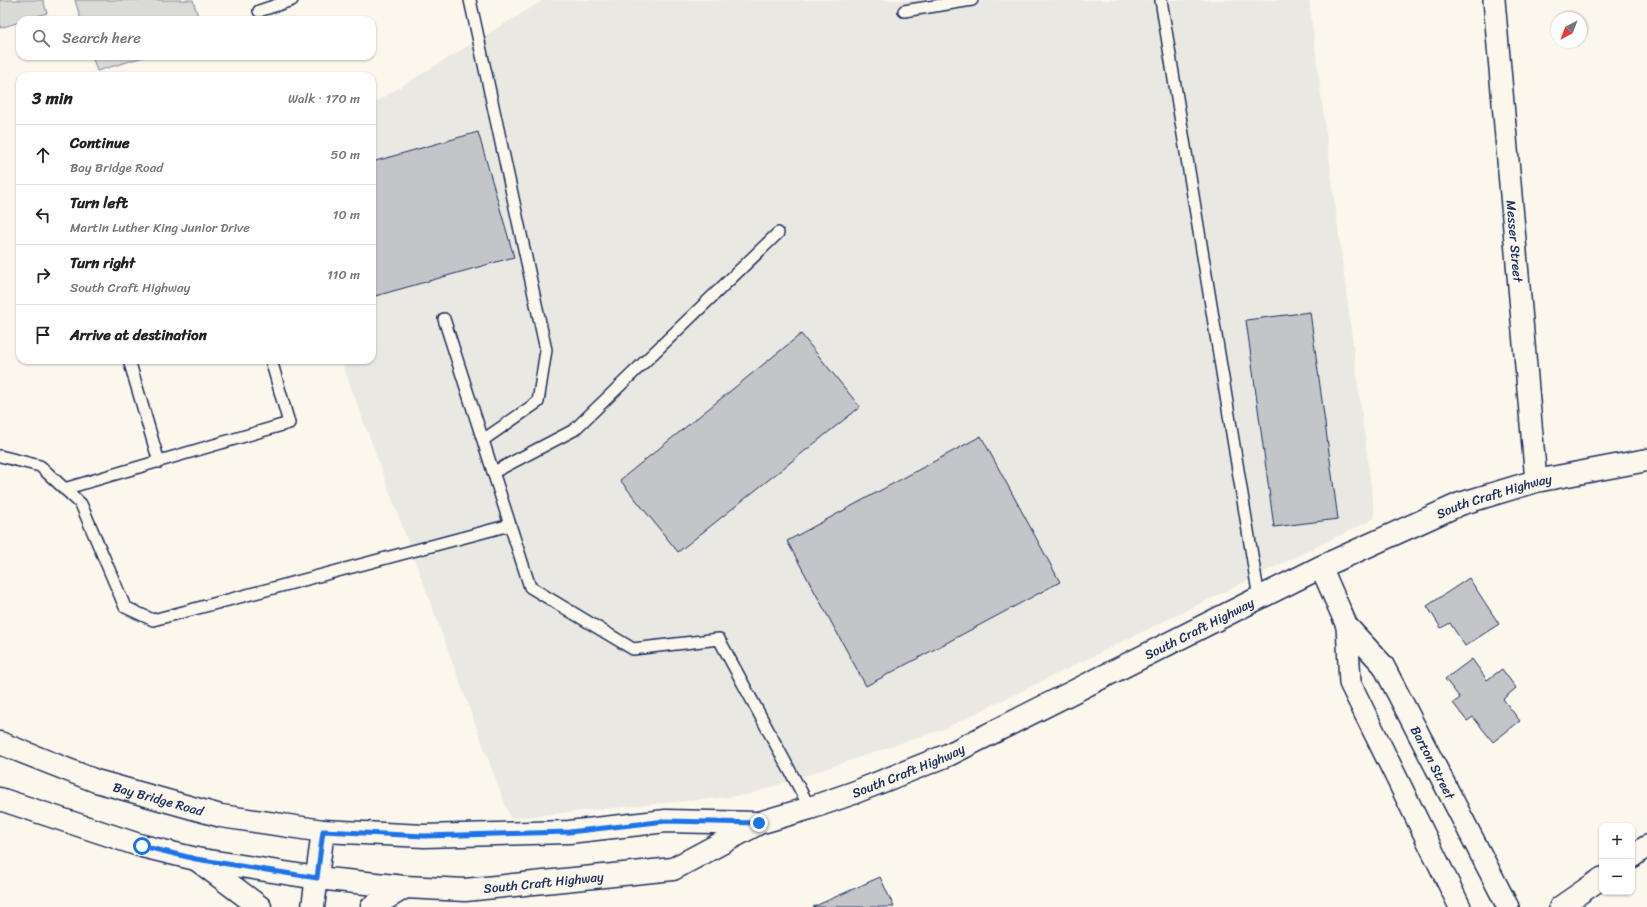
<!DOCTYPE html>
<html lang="en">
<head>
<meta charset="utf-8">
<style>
	:root { --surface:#fff; --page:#f6f6f6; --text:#222; --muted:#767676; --line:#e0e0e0 }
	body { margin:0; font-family:Sriracha,sans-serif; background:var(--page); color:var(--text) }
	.controls { position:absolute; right:12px; bottom:12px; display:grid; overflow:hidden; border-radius:8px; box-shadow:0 1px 3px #0004 }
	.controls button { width:36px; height:36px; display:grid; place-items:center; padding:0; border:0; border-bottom:1px solid var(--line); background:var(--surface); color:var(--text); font:20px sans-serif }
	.compass { position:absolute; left:1551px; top:12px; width:36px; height:36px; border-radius:50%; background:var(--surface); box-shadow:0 1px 3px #0004; rotate:222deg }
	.stop { position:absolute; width:12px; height:12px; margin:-9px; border:3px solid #1a73e8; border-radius:50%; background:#fff }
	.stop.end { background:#1a73e8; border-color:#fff; box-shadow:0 1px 4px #0008 }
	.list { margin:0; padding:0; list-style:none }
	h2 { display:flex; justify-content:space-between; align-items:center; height:52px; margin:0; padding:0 16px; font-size:17px }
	h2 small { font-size:13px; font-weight:400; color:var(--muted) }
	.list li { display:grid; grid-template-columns:26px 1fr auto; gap:12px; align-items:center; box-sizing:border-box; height:60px; padding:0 16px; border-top:1px solid var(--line) }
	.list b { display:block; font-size:15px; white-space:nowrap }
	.list p { margin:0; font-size:13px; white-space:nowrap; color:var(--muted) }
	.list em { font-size:13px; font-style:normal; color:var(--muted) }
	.icon { flex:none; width:22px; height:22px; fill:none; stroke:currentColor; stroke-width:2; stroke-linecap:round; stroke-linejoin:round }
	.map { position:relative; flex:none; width:1647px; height:907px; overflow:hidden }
	.search { position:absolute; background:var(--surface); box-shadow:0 1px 3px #0004; left:16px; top:16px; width:360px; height:44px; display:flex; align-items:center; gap:10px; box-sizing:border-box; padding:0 14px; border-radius:12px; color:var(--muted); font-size:15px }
	.panel { position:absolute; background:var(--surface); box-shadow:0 1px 3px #0004; left:16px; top:72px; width:360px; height:292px; border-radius:12px }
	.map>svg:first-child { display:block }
	.built { fill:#eae8e2 }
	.green { fill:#dadad7; stroke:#7a849a }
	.building { fill:#c3c5c9; stroke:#1b2f5e }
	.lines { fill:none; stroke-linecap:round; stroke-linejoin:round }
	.lane-casing { stroke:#1b2f5e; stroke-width:14 }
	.street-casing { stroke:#1b2f5e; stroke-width:24 }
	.secondary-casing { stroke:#1b2f5e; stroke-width:25 }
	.primary-casing { stroke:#1b2f5e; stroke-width:25 }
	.lane { stroke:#fbf7ec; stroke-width:11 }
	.street { stroke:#fbf7ec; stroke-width:21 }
	.secondary { stroke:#fbf7ec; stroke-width:22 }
	.primary { stroke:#fbf7ec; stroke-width:22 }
	.route { stroke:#1a73e8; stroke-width:5 }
	.labels { text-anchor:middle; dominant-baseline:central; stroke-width:3; stroke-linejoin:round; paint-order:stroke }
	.street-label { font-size:13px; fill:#1b2f5e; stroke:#fbf7ec }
</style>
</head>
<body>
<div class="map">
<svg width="1647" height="907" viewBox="0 0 1647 907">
	<rect width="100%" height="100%" fill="#fbf7ec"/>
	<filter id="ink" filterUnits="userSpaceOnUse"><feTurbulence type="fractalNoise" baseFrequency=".025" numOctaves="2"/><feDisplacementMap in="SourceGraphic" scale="8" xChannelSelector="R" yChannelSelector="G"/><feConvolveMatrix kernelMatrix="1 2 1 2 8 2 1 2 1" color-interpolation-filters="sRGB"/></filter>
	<g filter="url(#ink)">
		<path class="built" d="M544,0H1309L1375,518L946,728L747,795L510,818L341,360H372V104Z"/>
		<path class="green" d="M0,0H43L47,13L25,20H20V22L0,28Z
			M75,0H193L199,20H81Z
			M92,56H147L97,71Z"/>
		<path class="building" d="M478,132L514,257L372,297V162Z
			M1310,312L1338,519L1274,527L1246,320Z
			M801,334L860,407L678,552L620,480Z
			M981,436L1060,582L866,686L787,541Z
			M1469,578L1499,624L1465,646L1450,623L1441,628L1427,606Z
			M1472,659L1487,680L1502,669L1516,688L1503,699L1520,721L1493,742L1473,717L1467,721L1453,703L1460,698L1445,679Z
			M880,877L894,907H813Z"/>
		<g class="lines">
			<g class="lane-casing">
				<path id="lane" d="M470,0L546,350L538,402L483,440
					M1161,0L1259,598
					M259,11L292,0
					M904,11L972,0
					M444,319L530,587L633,649L719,639L810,808
					M129,360L159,462
					M0,456L40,466L81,504L125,607L153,620L510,525
					M494,472L574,430L778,233
					M64,489L289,423L271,360"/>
			</g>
			<g class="street-casing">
				<g id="street">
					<path id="s1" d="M1494,0L1536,481"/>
					<path id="s2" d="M1321,567L1347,626L1383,665L1508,907"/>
					<path d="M1347,626L1350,683L1460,907"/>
					<path d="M1632,857L1647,846"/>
					<path d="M1560,907L1602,878"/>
				</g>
			</g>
			<g class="secondary-casing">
				<path id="secondary" d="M196,859L260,907
					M313,907L323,831
					M372,907L405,887"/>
			</g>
			<g class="primary-casing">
				<g id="primary">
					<path id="s3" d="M0,743L96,781L221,816L323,831L424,836L569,832L666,821L757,823"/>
					<path id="s4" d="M0,799L142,846L196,859L317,878L405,887L465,890L673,869L759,823L810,808L853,793L948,755L1259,598L1321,567L1460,504L1536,481L1647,460"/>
				</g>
			</g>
			<use href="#lane" class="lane"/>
			<use href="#street" class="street"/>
			<use href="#secondary" class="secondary"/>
			<use href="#primary" class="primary"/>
		</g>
	</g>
	<g class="lines" filter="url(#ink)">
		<path class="route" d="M142,846L196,859L317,878L323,831L424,836L569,832L666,821L759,823"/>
	</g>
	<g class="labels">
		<g class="street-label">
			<text stroke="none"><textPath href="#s1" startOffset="242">Messer Street</textPath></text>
			<text stroke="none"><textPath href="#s4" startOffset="1589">South Craft Highway</textPath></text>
			<text stroke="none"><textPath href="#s4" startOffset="1265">South Craft Highway</textPath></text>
			<text stroke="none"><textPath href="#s2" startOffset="227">Barton Street</textPath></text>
			<text stroke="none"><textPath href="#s4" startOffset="941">South Craft Highway</textPath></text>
			<text stroke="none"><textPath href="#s3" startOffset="168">Bay Bridge Road</textPath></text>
			<text stroke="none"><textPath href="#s4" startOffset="555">South Craft Highway</textPath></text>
		</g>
	</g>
</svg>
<div class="controls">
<button>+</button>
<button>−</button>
</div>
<svg class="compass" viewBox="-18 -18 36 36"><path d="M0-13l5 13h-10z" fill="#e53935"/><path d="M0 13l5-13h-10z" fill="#767676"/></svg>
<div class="stop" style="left:142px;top:846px"></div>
<div class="stop end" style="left:759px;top:823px"></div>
<div class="search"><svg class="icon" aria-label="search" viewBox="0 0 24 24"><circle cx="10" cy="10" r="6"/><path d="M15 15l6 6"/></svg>Search here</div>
<section class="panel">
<h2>3 min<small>Walk · 170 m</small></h2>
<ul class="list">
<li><svg class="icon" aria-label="ahead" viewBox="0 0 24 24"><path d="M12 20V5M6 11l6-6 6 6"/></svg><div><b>Continue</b><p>Bay Bridge Road</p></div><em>50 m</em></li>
<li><svg class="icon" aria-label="left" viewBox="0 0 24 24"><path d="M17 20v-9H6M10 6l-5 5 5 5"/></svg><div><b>Turn left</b><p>Martin Luther King Junior Drive</p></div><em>10 m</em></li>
<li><svg class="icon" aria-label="right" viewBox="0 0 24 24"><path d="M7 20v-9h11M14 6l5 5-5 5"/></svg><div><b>Turn right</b><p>South Craft Highway</p></div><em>110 m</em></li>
<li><svg class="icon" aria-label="arrive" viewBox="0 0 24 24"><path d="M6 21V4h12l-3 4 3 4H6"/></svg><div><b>Arrive at destination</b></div></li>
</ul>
</section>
</div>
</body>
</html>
